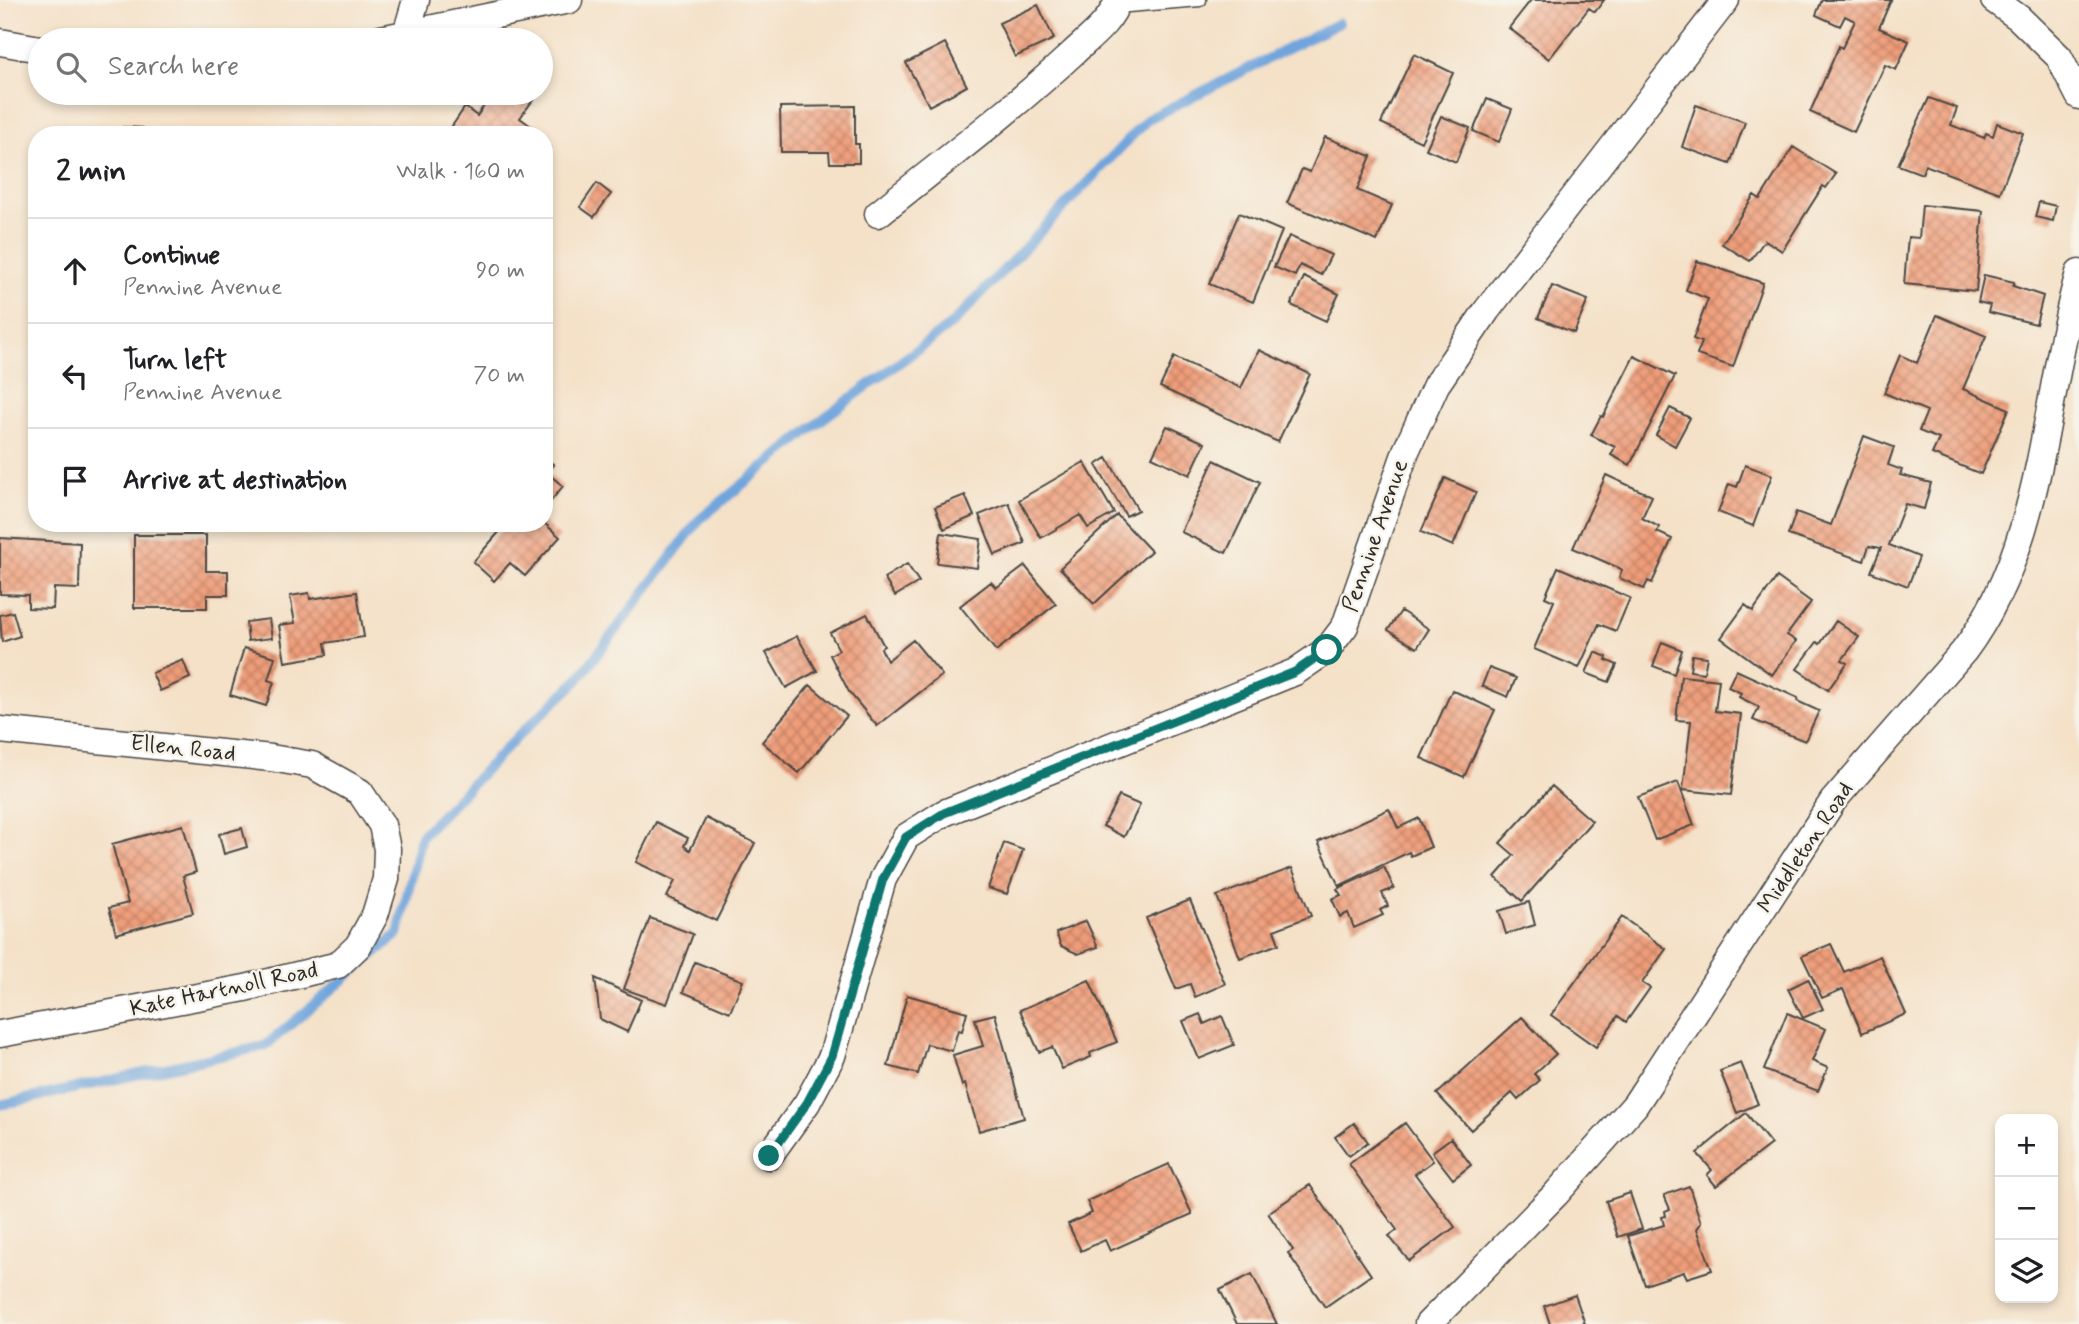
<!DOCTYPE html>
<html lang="en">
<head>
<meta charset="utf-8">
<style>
	:root { --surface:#fff; --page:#f2f2f2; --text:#202124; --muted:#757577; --line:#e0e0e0 }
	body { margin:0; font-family:Mynerve,sans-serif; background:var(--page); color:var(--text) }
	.controls { position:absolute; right:21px; bottom:21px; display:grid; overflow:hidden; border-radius:14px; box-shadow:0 4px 10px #0003 }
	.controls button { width:63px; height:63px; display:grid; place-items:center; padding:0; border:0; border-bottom:2px solid var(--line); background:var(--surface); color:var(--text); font:35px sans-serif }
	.stop { position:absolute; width:21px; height:21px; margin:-16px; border:5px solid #0f766e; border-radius:50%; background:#fff }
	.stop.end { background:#0f766e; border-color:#fff; box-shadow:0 2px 7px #0008 }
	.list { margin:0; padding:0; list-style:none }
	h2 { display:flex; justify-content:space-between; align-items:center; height:91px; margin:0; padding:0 28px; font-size:30px }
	h2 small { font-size:23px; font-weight:400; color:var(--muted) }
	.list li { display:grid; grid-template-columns:46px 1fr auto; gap:21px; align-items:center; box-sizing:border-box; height:105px; padding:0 28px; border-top:2px solid var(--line) }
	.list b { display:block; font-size:26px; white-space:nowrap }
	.list p { margin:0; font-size:23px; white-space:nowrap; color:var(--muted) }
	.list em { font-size:23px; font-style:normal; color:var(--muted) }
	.icon { flex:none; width:38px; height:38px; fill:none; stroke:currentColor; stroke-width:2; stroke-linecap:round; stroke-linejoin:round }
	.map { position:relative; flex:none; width:2079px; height:1324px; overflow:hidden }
	.search { position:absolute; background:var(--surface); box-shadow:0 4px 10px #0003; left:28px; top:28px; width:525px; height:77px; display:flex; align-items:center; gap:18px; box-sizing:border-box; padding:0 24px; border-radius:38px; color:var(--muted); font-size:26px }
	.panel { position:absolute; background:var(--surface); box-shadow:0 4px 10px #0003; left:28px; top:126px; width:525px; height:406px; border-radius:28px }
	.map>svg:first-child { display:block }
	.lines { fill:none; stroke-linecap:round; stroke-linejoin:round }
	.stream { stroke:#70a4dc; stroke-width:10 }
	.building { fill:url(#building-cross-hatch) }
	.lane-casing { stroke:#494643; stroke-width:15 }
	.street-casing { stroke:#494643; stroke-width:29 }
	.lane { stroke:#fff; stroke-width:12 }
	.street { stroke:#fff; stroke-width:26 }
	.route { stroke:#0f766e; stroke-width:9 }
	.labels { text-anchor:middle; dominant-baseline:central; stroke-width:5; stroke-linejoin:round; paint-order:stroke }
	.street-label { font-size:23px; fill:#2b2b2b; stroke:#f7f3e8 }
</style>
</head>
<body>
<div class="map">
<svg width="2079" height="1324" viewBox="0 0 2079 1324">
	<defs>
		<pattern id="building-cross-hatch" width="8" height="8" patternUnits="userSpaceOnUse" patternTransform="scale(1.75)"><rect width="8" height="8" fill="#ef9d79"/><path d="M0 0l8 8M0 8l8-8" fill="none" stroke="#c28063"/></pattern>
	</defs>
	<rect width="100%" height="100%" fill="#f7f3e8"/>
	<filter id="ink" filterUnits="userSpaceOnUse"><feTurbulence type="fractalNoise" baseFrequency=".0143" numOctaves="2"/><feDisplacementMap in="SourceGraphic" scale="14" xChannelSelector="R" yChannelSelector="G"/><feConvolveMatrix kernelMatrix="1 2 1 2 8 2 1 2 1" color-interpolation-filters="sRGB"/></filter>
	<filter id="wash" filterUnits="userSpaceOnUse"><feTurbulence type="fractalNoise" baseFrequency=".00686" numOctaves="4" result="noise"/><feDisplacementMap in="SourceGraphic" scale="28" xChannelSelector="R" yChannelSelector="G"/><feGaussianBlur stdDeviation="1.57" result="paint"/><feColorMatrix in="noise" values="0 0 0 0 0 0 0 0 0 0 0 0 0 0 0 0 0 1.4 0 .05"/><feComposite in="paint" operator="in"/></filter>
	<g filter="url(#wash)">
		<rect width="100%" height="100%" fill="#f4e1c8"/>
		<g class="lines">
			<path class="stream" d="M0,1105L265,1046L398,934L421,836L519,735L577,681L699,520L824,418L952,324L1148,119L1339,23"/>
		</g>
		<g id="blocks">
			<path class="building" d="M1531,0H1604L1595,12L1589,8L1549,59L1509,28Z
				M1822,0H1891L1879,28L1909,41L1896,70L1885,65L1854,132L1810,112L1839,46L1842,48L1855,21L1845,16L1840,26L1816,15Z
				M1038,5L1054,39L1015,57L999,23Z
				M945,43L967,86L929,106L906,63Z
				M1414,54L1453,73L1421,142L1381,123Z
				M503,93H538L520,118L531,126L525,135H446L465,107L477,116L490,97L496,102Z
				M1929,98L1957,108L1951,125L1984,138L1986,133L1993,136L1997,123L2023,133L2000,193L1925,165L1922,174L1898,165Z
				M1487,99L1512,109L1499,142L1473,131Z
				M1696,105L1745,122L1730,164L1682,147Z
				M855,106V144H859V163H830L829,152H781L780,107Z
				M1441,116L1470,128L1456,162L1426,149Z
				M123,127L143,128V135H123Z
				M1325,137L1371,156L1357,190L1392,205L1377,241L1287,203L1302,169L1310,172Z
				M1793,147L1836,174L1826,188L1823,186L1782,251L1765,240L1750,261L1722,244L1754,195L1760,199Z
				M597,183L611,194L594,217L580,207Z
				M2039,202L2056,206L2053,221L2035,217Z
				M1922,205L1983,211L1976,291L1904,284L1908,237L1919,238Z
				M1239,213L1282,231L1253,302L1209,284Z
				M1289,236L1331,255L1321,275L1300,265L1295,276L1274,267Z
				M1697,261L1763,283L1733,367L1697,355L1702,342L1693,339L1708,299L1686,290Z
				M1984,275L2014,282L2013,286L2043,296L2036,324L1988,312L1990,305L1978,302Z
				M1304,277L1339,294L1326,321L1291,305Z
				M1552,286L1588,300L1574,333L1538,318Z
				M1937,315L1986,336L1963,389L2009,409L1981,474L1932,454L1939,439L1919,431L1927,411L1884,393L1900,355L1917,363Z
				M1259,350L1310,374L1278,442L1160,387L1174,357L1241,388Z
				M1634,356L1675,376L1630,465L1611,455L1615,447L1591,435L1601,416L1603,417Z
				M1670,408L1690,418L1675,446L1656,435Z
				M1167,426L1205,443L1190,475L1152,457Z
				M1864,436L1894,447L1888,465L1902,470L1900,475L1931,483L1924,509L1905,504L1889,545L1919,557L1908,586L1871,572L1881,548L1869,546L1864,561L1788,535L1796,512L1831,525Z
				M544,457L554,465L547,473L563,486L551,501L544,496Z
				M1107,458L1138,510L1126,516L1096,465Z
				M1214,460L1260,482L1226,553L1181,532Z
				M1084,462L1114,513L1088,528L1080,515L1041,538L1019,500Z
				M1745,465L1772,475L1753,526L1718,512L1729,484L1737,487Z
				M1606,475L1652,496L1642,518L1659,527L1657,532L1672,539L1652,583L1648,581L1644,589L1619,578L1622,570L1619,568L1573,548Z
				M1445,478L1476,492L1453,546L1421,532Z
				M965,495L974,516L944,529L935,507Z
				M1009,503L1025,543L995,555L979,515Z
				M1117,515L1151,551L1094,604L1060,568Z
				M507,523H544L560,537L525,576L510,563L494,581L473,562Z
				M941,533L981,539L977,568L937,563Z
				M134,535H206V571H228V595H207V608H134Z
				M0,538L80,543L79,589L54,588L53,609L28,608V595L0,594Z
				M907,564L919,582L895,596L884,578Z
				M1025,566L1056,604L996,651L960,606L991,582L996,588Z
				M1558,567L1630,598L1616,631L1599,624L1579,668L1534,649L1554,601L1545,597Z
				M1777,577L1811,602L1787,635L1796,641L1772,675L1721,638L1745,605L1753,611Z
				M357,592L364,637L325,643L327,655L285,662L279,625L295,623L290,596L309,593L310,599Z
				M1401,611L1429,629L1417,648L1388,630Z
				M13,612L20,636L2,642L0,615Z
				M867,614L884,646L881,648L887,661L913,640L942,675L877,726L849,692L830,655L839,650L830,633Z
				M269,619L272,638L248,641L246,622Z
				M1836,621L1859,637L1842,660L1847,663L1828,690L1797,669L1817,642L1820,644Z
				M797,636L817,671L786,688L766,653Z
				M1662,642L1682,650L1674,674L1653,666Z
				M244,648L275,657L268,680L274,682L266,706L230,695Z
				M1595,652L1607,657L1606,660L1617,665L1609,682L1586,673Z
				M1692,655L1707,657L1704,673L1690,671Z
				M183,660L190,678L160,691L152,673Z
				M1489,668L1516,678L1508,697L1482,686Z
				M1736,670L1798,698L1797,701L1819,711L1805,741L1753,720L1759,707L1739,697L1741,693L1728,687Z
				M1681,676L1719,680L1715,711L1741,714L1731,795L1683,790L1691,721L1676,720Z
				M810,685L847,716L799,773L762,742Z
				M1452,690L1495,710L1464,777L1421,758Z
				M1678,782L1694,825L1655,840L1638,797Z
				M1552,786L1592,821L1522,901L1495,877L1514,855L1500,843Z
				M1119,796L1140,805L1124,837L1103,826Z
				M1389,809L1398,828L1419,818L1431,847L1411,856L1409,852L1339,886L1318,842Z
				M706,818L755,843L716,921L667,897L675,881L636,862L656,822L688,838L684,846L690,850Z
				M183,825L196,872L183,876L193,913L116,934L109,908L128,903L112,844Z
				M242,828L247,847L224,854L219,834Z
				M1004,843L1023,850L1007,894L988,888Z
				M1384,867L1394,888L1382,893L1388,906L1380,910L1383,915L1354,928L1348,913L1340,917L1332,899L1341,895L1337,889Z
				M1292,868L1311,916L1274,930L1279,944L1240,958L1217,896Z
				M1190,900L1225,984L1195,997L1190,984L1176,989L1146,918Z
				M1529,902L1535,925L1506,934L1499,911Z
				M1622,917L1666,949L1642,983L1650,988L1626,1022L1618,1016L1596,1047L1551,1015Z
				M650,918L693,934L667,1004L624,989Z
				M1086,921L1098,947L1078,954L1061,946L1056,933Z
				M1831,944L1844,972L1880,956L1906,1014L1862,1033L1843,989L1822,998L1802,956Z
				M695,962L743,981L730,1012L683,992Z
				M595,978L641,1000L627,1032L600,1019Z
				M1808,979L1823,1009L1803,1018L1788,989Z
				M1089,980L1117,1042L1090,1053L1091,1057L1062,1069L1052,1047L1039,1052L1020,1010Z
				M907,995L967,1012L962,1031L958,1030L952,1051L927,1044L918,1074L888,1066Z
				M1787,1013L1826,1029L1812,1061L1828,1068L1818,1091L1764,1070Z
				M995,1014L1024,1118L979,1131L965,1084L962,1086L953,1055L983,1046L975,1019Z
				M1200,1014L1204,1024L1222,1016L1234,1045L1199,1059L1183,1021Z
				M1522,1017L1556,1054L1534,1074L1540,1080L1518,1100L1512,1093L1471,1130L1437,1094Z
				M1741,1063L1758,1104L1737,1113L1720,1071Z
				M1746,1113L1771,1144L1716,1186L1707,1175L1712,1170L1697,1153Z
				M1354,1123L1368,1142L1349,1156L1335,1137Z
				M1405,1123L1433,1161L1415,1174L1455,1227L1409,1261L1389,1236L1397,1230L1349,1164Z
				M1451,1138L1471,1165L1453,1179L1432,1152Z
				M1169,1164L1192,1214L1110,1251L1105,1240L1081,1251L1068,1224L1092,1213L1087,1201Z
				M1310,1185L1371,1275L1325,1307L1288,1253L1293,1250L1268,1213Z
				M1689,1186L1701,1223L1697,1229L1712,1270L1687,1278L1684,1272L1645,1285L1628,1236L1664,1225L1662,1217L1666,1216L1665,1211L1670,1209L1664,1195Z
				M1630,1193L1642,1229L1618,1237L1606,1201Z
				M1252,1274L1277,1324H1237L1220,1290Z
				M1575,1295L1585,1324H1550L1544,1306Z"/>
		</g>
	</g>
	<g filter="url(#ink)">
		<use href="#blocks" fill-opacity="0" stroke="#494643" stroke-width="2"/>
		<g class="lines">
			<g class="lane-casing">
				<path id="lane" d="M1116,7L1200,0"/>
			</g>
			<g class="street-casing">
				<path id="street" d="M1994,0L2019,18L2059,57L2079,96
					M406,34L416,0
					M376,40L569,0
					M0,42L40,49
					M878,214C944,161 1012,110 1073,53C1089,38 1111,22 1118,0
					M0,730L271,758L312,765L360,792L382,825L387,849L386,879L375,915L358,946L338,965L245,988L0,1034
					M769,1156L807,1103L832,1056L883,879L906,837L944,813L1295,672L1327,650L1345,626L1406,451L1436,385L1487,310L1726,0
					M1428,1324L1555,1195L1635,1105L1833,801L1964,651C2045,542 2043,399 2079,273"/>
			</g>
			<use href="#lane" class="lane"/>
			<use href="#street" class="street"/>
		</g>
	</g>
	<g class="lines" filter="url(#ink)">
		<path class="route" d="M769,1156L807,1103L832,1056L883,879L906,837L944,813L1295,672L1327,650"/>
	</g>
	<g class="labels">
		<g class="street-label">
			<text transform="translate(1376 536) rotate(-71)">Pennine Avenue</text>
			<text transform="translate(183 749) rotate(6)">Ellen Road</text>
			<text transform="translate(1806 848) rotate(-56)">Middleton Road</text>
			<text transform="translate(224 990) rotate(-12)">Kate Hartnoll Road</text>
		</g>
	</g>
</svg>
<div class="controls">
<button>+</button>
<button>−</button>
<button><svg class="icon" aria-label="layers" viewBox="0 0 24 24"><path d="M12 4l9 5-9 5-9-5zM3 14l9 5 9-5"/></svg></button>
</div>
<div class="stop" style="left:1327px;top:650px"></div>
<div class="stop end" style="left:769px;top:1156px"></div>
<div class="search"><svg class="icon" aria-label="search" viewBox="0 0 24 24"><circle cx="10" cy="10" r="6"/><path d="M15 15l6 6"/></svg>Search here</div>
<section class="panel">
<h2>2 min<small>Walk · 160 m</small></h2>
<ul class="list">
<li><svg class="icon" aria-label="ahead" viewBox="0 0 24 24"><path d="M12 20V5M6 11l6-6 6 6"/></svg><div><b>Continue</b><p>Pennine Avenue</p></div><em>90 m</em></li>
<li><svg class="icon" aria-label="left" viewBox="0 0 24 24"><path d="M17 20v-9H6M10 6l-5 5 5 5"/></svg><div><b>Turn left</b><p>Pennine Avenue</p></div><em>70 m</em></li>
<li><svg class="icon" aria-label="arrive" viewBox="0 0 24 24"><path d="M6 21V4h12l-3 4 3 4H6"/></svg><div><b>Arrive at destination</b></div></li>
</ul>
</section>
</div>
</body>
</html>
